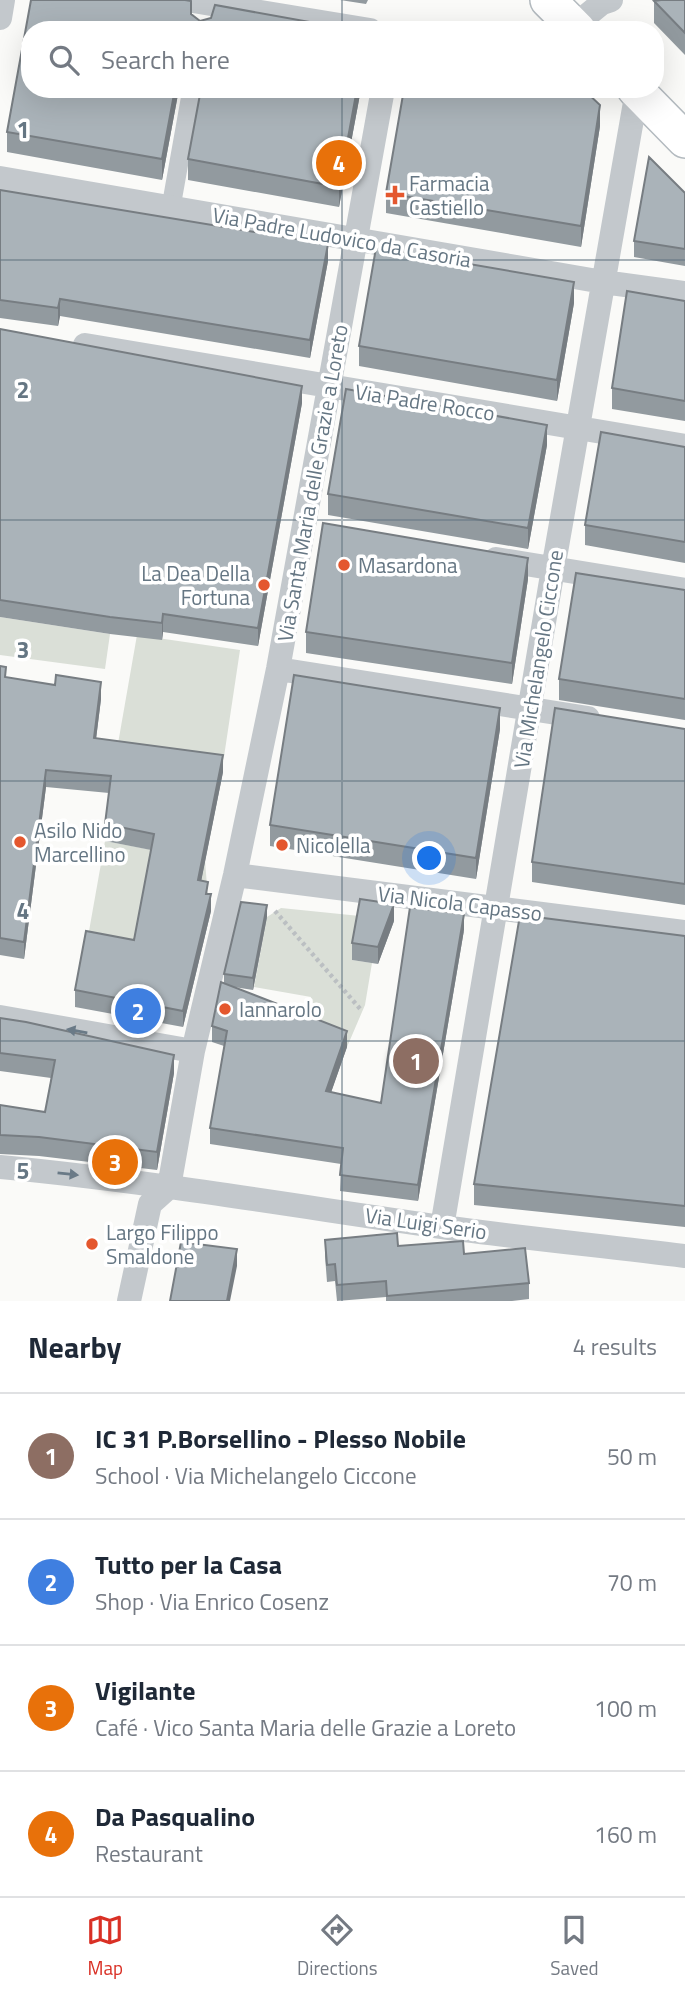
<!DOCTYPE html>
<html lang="en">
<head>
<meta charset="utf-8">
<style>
	:root { --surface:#fff; --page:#f6f6f7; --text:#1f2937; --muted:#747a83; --line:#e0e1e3; --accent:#d93025 }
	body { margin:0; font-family:"Titillium Web",sans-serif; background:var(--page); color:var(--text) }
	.you { position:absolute; left:430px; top:859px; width:24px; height:24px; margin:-18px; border:5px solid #fff; border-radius:50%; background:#1a73e8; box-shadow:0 0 0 10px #1a73e833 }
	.badge { display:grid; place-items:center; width:46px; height:46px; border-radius:50%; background:var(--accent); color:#fff; font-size:23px; font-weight:700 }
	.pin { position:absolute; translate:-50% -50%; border:4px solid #fff; box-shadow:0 2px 7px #0006 }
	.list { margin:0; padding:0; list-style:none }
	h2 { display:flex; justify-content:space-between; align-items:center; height:91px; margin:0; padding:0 28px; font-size:30px }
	h2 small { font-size:23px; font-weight:400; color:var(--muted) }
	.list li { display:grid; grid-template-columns:46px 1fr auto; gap:21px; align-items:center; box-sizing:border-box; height:126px; padding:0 28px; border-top:2px solid var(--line) }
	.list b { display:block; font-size:26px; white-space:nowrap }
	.list p { margin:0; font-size:23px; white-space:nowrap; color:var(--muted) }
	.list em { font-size:23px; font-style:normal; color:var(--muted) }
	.icon { flex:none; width:38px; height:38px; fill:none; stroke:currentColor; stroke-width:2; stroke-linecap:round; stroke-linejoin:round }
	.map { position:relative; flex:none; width:685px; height:1301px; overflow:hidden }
	.search { position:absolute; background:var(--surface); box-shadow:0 7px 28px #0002; left:21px; right:21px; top:21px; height:77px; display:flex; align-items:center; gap:18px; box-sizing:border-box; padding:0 24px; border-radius:28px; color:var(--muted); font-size:26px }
	.sheet { height:595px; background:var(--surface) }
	nav { display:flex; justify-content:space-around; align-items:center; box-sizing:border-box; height:98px; border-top:2px solid var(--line); background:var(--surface); font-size:19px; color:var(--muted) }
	nav a { display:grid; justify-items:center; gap:4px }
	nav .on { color:var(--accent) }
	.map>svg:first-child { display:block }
	.green { fill:#dadfd7 }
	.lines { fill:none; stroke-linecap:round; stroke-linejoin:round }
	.secondary-casing { stroke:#b3babf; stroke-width:38 }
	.path { stroke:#bbbfc2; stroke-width:4.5; stroke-dasharray:3.5 3.5; stroke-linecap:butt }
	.pedestrian { stroke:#c3c8cc; stroke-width:19 }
	.minor { stroke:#c3c8cc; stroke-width:24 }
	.secondary { stroke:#fff; stroke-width:35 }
	.tree { fill:#aab4a7 }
	.wall { fill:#929a9f }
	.shaded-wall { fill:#777d82 }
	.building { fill:#aab3b9; stroke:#777d82; stroke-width:2 }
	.oneway { fill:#6a7a87 }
	.grid { fill:none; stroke:#657683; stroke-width:2; stroke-opacity:0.55 }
	.poi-dot { fill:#e4572e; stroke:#fff; stroke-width:2.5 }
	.labels { text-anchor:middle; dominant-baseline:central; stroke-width:7; stroke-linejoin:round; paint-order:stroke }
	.poi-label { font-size:21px; fill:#657683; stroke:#fff; text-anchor:start }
	.street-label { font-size:21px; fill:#657683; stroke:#fff }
	.grid-label { font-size:23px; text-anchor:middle; font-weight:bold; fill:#657683; stroke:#fff; stroke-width:7; stroke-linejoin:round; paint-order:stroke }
</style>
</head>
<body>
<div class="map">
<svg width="685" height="1301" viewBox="0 0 685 1301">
	<rect width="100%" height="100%" fill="#fafaf8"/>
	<path class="green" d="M0,617L110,634L105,669L0,655Z
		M137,635L240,650L222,770L116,755Z
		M105,841L205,860L208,899L158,941L86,948Z
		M281,908L360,916L352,960L372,963L365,1005L347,1047L304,1030L311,997L254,987L267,917Z"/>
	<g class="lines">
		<g class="secondary-casing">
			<path id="secondary" d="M548,0L578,30
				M635,89L685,140"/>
		</g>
		<path class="path" d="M275,911L362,1011"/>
		<path class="pedestrian" d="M171,207L192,89"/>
		<path class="minor" d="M187,0L370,30
			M0,18L3,0
			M569,30L602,3L611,0
			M0,178L603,282L685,293
			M85,345L685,446
			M496,559L685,590
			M278,669L588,718
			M235,875L685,932
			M0,1017L193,1051
			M0,1167C148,1181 295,1206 442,1227C523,1238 604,1246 685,1256
			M442,1227L553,569L637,91
			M129,1301L150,1204L169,1187L193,1051L235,875L278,669L383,89"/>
		<use href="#secondary" class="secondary"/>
	</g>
	<circle class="tree" cx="193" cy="1238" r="10"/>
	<path class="wall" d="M31,0H185L191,1V14L200,21L211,18L215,5L354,30H30V89H179L162,180L7,152V132Z
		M340,0H368L366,4Z
		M685,0V55L654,23V1Z
		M361,89L339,207L188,180V159Z
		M600,126L581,247L386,213V193Z
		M0,190L328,261L310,358L60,316L58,326L0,318Z
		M685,193V266L634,257V241Z
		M685,301V421L612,409V388Z
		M574,303L557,401L359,366V346Z
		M0,329L302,403L258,646L163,632L162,640L110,634L0,617Z
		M547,445L528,549L328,515V494Z
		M685,447V563L585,545V525Z
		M528,579L512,684L306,653V632Z
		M685,590V720L559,700V679Z
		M0,666L6,677L101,699L96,739L223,772L201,881L208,894L211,911L183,1027L75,1007V990L134,940L151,850L105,841V824L109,793L46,787L24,959L0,955Z
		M500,729L476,879L270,846V825Z
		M683,729H685V905L532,882V862Z
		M267,917L253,990L234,987L347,1047L331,1092L381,1103L464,930L418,1201L340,1191L341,1164L210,1144V1128L224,1046L212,1042V1026L224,983V974Z
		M394,921L378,964L352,960V943Z
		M685,936V1227L474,1205V1184Z
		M0,1018L174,1073L157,1170L39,1156L0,1154V1105L45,1112L51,1078L0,1071Z
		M325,1240L464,1254L529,1283V1299L512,1301H386V1297L337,1301L335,1281L327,1282L325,1256Z"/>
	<path class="shaded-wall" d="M175,89H179L162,180V159Z
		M357,89H361L339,207V187Z
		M600,105V126L581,247V226Z
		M328,244V261L310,358V340Z
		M574,282V303L557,401V380Z
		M60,299V316L58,326V308Z
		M302,386V403L258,646V628Z
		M547,425V445L528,549V528Z
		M528,558V579L512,684V663Z
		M163,614V632L162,640V623Z
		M101,682V699L94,755V738Z
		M500,708V729L476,879V858Z
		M223,755V772L198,897V880Z
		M46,770V787L24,959V942Z
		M211,894V911L183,1027V1011Z
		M394,904V921L378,964V947Z
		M267,905V917L253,990V978Z
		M464,914V930L418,1201V1185Z
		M347,1031V1047L326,1107V1091Z
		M174,1055V1073L157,1170V1152Z
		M237,1249V1266L230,1301H227Z"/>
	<path class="building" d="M31,0H185L191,1V14L200,21L211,18L215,5L354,30H30V89H175L162,159L7,132Z
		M661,0H685V33L654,1Z
		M201,89H357L339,187L188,159Z
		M404,89H583L600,105L581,226L386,193Z
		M649,157L685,193V249L634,241Z
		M0,190L328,244L310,340L60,299L58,308L0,300Z
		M376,248L574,282L557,380L359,346Z
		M627,291L685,301V401L612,388Z
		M0,329L302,386L258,628L163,614L162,623L110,617L0,600Z
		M346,389L547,425L528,528L328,494Z
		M601,432L685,447V542L585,525Z
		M323,523L528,558L512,663L306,632Z
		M576,573L685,590V699L559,679Z
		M0,666L6,667L5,677L55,685L56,675L101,682L94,738L223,755L198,880L208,882L206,894H211L183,1011L75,990L86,931L134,940L154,834L105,824L111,776L46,770L24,942L0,938Z
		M294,675L500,708L476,858L270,825Z
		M555,708L685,729V884L532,862Z
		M360,899L394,904L378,947L352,943Z
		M241,902L267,905L253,978L224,974Z
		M410,907L464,914L418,1185L340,1175L343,1148L210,1128L227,1031L212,1026L221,982L347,1031L326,1091L381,1103Z
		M520,915L685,936V1206L474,1184Z
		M0,1018L26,1022L174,1055L157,1152L39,1137L0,1135V1105L45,1112L55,1060L0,1053Z
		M397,1233L398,1246L463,1241L464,1254L525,1248L529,1283L387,1296L386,1281L337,1285L335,1264L327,1265L325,1240Z
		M181,1242L237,1249L227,1301H170Z"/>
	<defs><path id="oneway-solid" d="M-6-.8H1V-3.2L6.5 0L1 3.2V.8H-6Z" transform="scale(1.75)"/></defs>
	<g class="oneway">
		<use href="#oneway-solid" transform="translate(77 1031) rotate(-170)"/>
		<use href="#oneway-solid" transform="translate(68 1174) rotate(6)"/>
	</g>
	<path class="grid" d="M342,0V30M342,89V1301M0,260H685M0,520H685M0,781H685M0,1041H685"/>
	<g class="poi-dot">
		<path d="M391.5 184.5h7v7h7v7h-7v7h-7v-7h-7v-7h7z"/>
		<circle cx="344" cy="565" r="7"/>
		<circle cx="264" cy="585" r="7"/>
		<circle cx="20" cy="842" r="7"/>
		<circle cx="282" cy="845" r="7"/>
		<circle cx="225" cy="1009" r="7"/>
		<circle cx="92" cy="1244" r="7"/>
	</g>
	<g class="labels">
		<g class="poi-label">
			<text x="409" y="183">Farmacia<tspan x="409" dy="24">Castiello</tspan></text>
			<text x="358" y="565">Masardona</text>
			<text x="250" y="573" text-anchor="end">La Dea Della<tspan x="250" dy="24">Fortuna</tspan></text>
			<text x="34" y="830">Asilo Nido<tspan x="34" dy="24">Marcellino</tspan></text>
			<text x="296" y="845">Nicolella</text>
			<text x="239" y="1009">Iannarolo</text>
			<text x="106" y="1232">Largo Filippo<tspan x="106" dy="24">Smaldone</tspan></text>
		</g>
		<g class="street-label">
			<text transform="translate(342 237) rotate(10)">Via Padre Ludovico da Casoria</text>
			<text transform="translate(425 402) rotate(9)">Via Padre Rocco</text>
			<text transform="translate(312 483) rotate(-80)">Via Santa Maria delle Grazie a Loreto</text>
			<text transform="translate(538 659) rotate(-81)">Via Michelangelo Ciccone</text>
			<text transform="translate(460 903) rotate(7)">Via Nicola Capasso</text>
			<text transform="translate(426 1223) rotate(8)">Via Luigi Serio</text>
		</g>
	</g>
	<g class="grid-label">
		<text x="23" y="138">1</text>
		<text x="23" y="398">2</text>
		<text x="23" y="658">3</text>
		<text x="23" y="919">4</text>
		<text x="23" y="1179">5</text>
	</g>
</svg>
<div class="you"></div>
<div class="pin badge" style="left:416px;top:1061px;background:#8d6e63">1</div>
<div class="pin badge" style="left:138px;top:1011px;background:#3f7fe0">2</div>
<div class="pin badge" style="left:115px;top:1162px;background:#e8710a">3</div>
<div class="pin badge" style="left:339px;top:163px;background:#e8710a">4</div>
<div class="search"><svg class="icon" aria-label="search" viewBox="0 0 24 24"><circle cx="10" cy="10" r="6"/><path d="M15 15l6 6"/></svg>Search here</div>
</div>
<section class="sheet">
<h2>Nearby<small>4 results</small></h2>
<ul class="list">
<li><span class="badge" style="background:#8d6e63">1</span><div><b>IC 31 P.Borsellino - Plesso Nobile</b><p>School · Via Michelangelo Ciccone</p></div><em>50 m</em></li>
<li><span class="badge" style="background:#3f7fe0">2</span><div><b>Tutto per la Casa</b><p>Shop · Via Enrico Cosenz</p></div><em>70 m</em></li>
<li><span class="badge" style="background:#e8710a">3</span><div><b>Vigilante</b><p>Café · Vico Santa Maria delle Grazie a Loreto</p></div><em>100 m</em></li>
<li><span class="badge" style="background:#e8710a">4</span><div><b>Da Pasqualino</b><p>Restaurant</p></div><em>160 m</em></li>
</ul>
</section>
<nav>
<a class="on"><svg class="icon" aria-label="map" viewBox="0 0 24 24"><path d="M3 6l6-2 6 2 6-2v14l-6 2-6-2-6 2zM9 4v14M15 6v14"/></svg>Map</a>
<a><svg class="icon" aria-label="directions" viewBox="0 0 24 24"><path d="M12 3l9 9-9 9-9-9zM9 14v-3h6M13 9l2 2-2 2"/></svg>Directions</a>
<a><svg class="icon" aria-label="saved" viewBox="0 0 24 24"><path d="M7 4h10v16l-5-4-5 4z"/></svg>Saved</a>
</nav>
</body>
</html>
